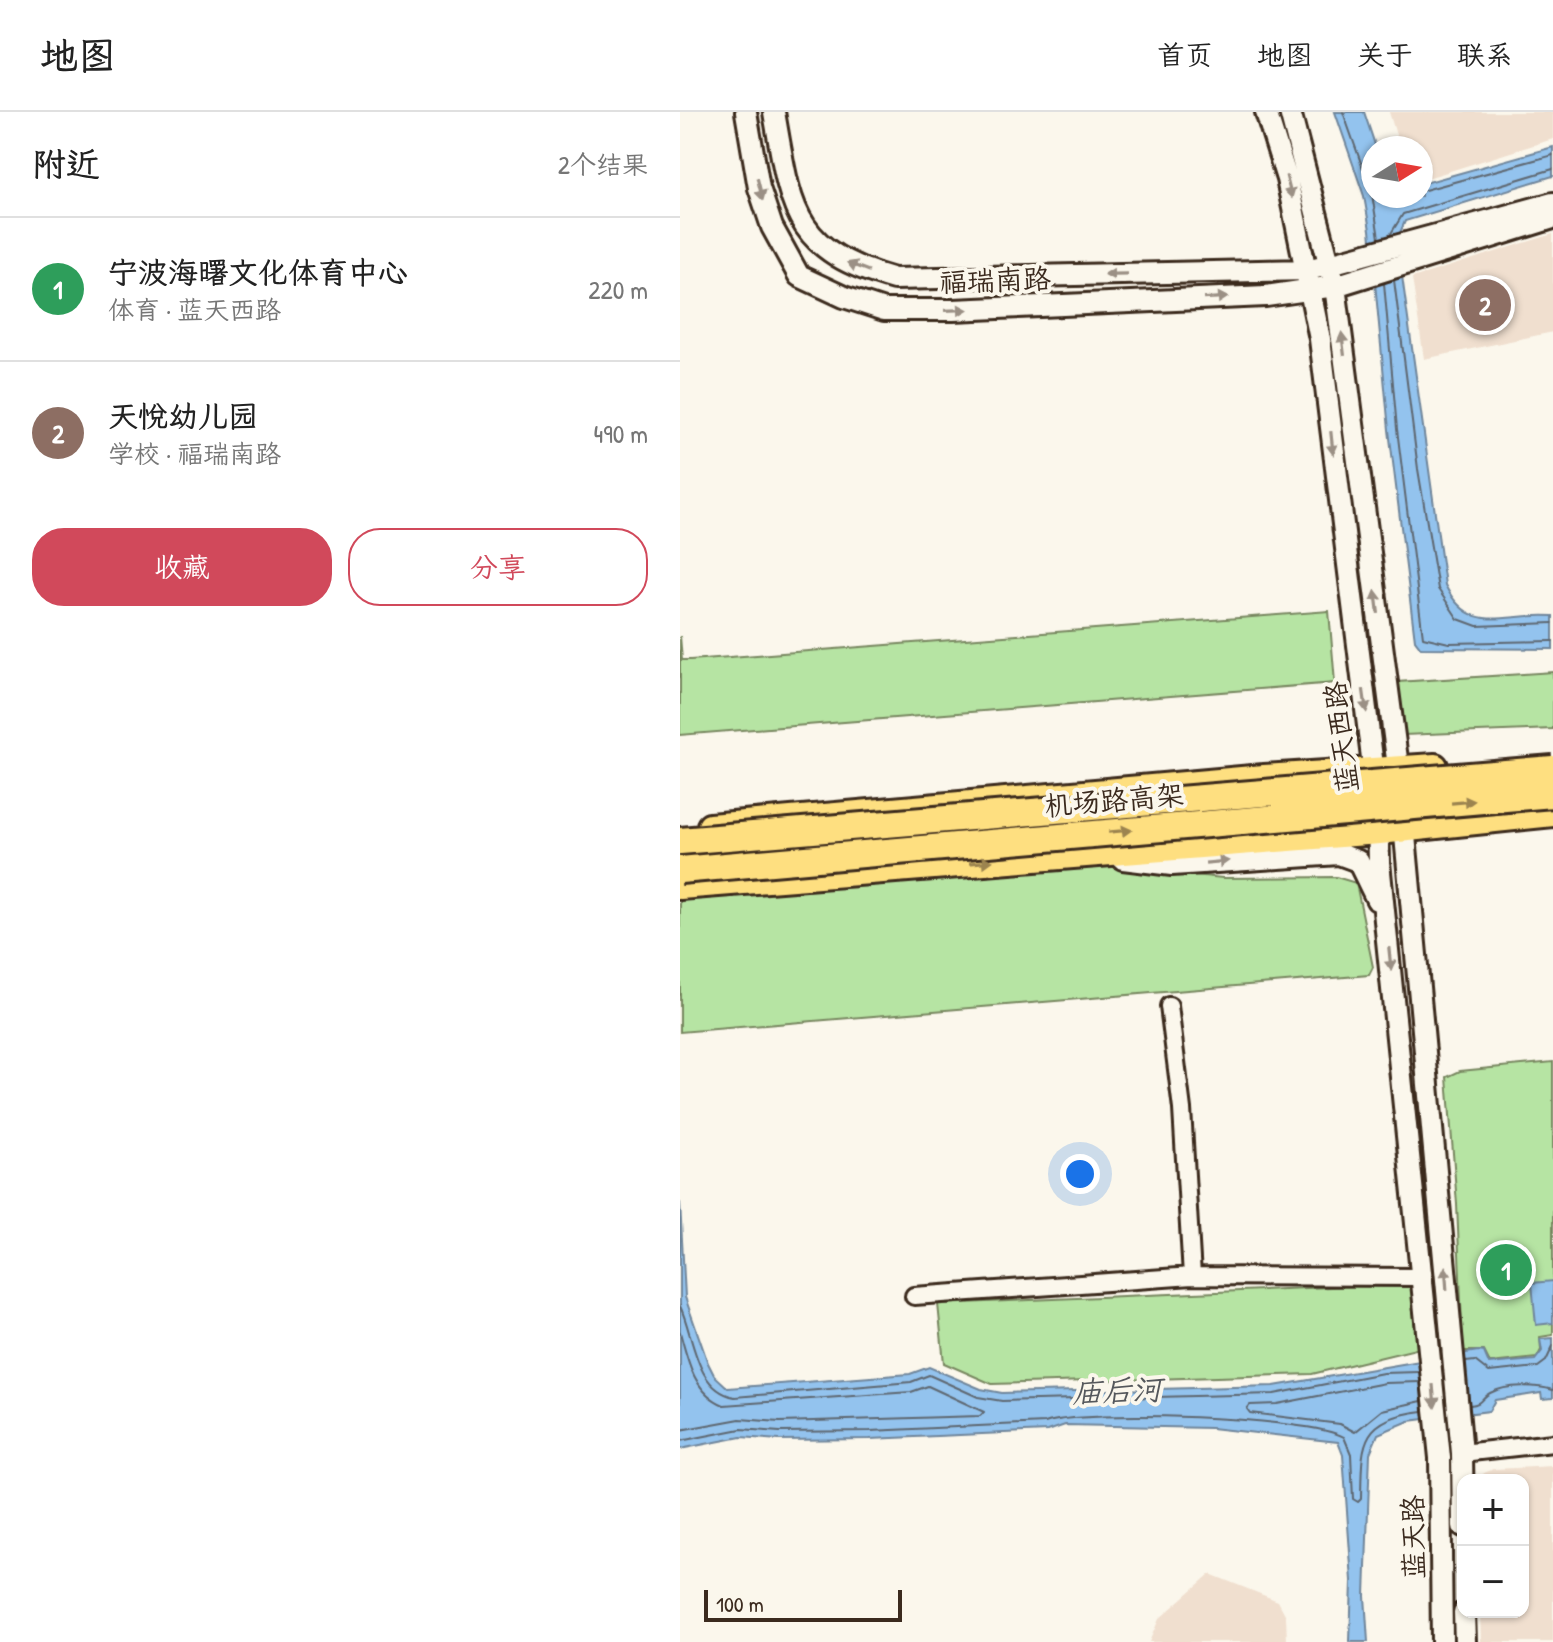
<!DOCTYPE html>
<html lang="zh">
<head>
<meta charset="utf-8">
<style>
	:root { --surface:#fff; --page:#f6f6f6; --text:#222; --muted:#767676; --line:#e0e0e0; --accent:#d1495b }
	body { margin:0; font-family:"Patrick Hand","LXGW WenKai TC",sans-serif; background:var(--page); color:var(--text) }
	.controls { position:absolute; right:24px; bottom:24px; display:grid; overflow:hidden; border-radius:16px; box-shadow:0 2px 6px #0004 }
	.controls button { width:72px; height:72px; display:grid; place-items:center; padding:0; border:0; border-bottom:2px solid var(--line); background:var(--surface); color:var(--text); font:40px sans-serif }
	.compass { position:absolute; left:681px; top:24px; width:72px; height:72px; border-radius:50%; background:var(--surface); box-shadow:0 2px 6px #0004; rotate:79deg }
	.scale { position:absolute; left:24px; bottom:20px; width:198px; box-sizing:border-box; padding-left:8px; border:4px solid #3b2a1e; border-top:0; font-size:22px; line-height:28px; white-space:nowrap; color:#3b2a1e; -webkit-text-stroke:6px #fbf7ec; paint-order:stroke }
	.you { position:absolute; left:400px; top:1062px; width:28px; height:28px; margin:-20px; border:6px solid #fff; border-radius:50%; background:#1a73e8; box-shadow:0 0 0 12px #1a73e833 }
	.badge { display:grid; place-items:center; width:52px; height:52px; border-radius:50%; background:var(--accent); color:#fff; font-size:26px; font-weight:700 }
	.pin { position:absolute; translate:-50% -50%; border:4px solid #fff; box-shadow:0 2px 8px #0006 }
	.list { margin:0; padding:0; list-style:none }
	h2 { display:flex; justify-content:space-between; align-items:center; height:104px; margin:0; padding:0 32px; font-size:34px }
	h2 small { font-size:26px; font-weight:400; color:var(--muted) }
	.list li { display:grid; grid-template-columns:52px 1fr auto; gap:24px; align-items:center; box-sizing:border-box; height:144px; padding:0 32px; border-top:2px solid var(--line) }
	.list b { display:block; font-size:30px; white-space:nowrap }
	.list p { margin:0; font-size:26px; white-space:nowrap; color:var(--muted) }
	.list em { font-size:26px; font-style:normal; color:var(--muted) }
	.actions { display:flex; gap:16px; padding:24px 32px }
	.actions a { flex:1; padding:18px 0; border:2px solid var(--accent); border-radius:32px; text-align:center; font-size:28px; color:var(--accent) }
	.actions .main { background:var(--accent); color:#fff }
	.map { position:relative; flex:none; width:873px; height:1530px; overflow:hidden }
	header { display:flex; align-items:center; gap:48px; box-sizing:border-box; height:112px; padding:0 40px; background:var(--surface); border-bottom:2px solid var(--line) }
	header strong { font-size:38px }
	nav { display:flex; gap:44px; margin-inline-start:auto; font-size:28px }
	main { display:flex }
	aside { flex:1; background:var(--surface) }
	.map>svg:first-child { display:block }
	.built { fill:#f0dfcf }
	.green { fill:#b6e4a3; stroke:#788760; stroke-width:2 }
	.water { fill:#93c3ee; stroke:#70869b; stroke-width:2 }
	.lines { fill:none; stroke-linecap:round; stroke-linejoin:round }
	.shore { stroke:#5e6771; stroke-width:2 }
	.minor-casing { stroke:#3b2a1e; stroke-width:22 }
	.tertiary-casing { stroke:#3b2a1e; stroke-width:26 }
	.primary-casing { stroke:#3b2a1e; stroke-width:30 }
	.minor { stroke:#fbf7ec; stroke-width:16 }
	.tertiary { stroke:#fbf7ec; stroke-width:20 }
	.primary { stroke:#fedf80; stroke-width:24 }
	.trunk-bridge-casing { stroke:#3b2a1e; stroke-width:32; stroke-linecap:butt }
	.trunk-bridge { stroke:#fedf80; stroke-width:26 }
	.oneway { fill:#9b9085 }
	.oneway2 { fill:#9c844f }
	.labels { text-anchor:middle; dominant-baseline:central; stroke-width:8; stroke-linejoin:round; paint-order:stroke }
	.street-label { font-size:28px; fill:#3b2a1e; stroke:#fbf7ec }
	.water-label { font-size:30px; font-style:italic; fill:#55585c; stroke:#fbf7ec }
</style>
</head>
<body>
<header>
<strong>地图</strong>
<nav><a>首页</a><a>地图</a><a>关于</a><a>联系</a></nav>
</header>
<main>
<aside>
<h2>附近<small>2个结果</small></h2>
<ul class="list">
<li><span class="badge" style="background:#2e9e5b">1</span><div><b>宁波海曙文化体育中心</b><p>体育 · 蓝天西路</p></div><em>220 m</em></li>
<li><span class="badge" style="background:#8d6e63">2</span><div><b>天悦幼儿园</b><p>学校 · 福瑞南路</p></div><em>490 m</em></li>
</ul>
<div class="actions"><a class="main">收藏</a><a>分享</a></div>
</aside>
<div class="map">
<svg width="873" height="1530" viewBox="0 0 873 1530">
	<rect width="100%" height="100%" fill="#fbf7ec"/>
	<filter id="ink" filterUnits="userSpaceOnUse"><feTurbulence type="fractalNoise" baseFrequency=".0125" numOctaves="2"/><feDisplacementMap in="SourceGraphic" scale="16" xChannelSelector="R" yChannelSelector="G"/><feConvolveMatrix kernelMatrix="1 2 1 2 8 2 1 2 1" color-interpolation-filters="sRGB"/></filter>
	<g filter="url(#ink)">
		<path class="built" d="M709,0H873V27L741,68V36H720Z
			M873,122V220L744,247L732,166Z
			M873,1354V1530H801L800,1500H843V1368H800L804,1361L814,1357Z
			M530,1462L598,1489L606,1504L607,1530H469L479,1507Z"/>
		<path class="green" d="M649,499L655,571L0,623V524L2,548H10Z
			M873,560V617L723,623L717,570Z
			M394,751L543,766L656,765L676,771L693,855L689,863L0,920V783Z
			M873,950V1223L860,1225L861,1238L857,1246L810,1251L804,1239H783L777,1092L767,965L780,959Z
			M743,1171L740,1236L632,1262L312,1272L264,1251L258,1192Z"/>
		<path class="water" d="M655,0H684L696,36L693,84H741V72L873,35V64L725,109L717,128L765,473C791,525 824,500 873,504V537L741,536L735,528L709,318L690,118L684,84Z
			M0,1090L5,1185L28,1251L34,1263L48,1276L230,1262L249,1255L301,1277L322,1281L594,1274L798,1239L804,1240L809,1252L855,1248L862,1239L860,1227L873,1226V1286L862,1287L861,1281L815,1288L809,1299L729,1309L698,1322L690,1341L685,1484L688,1530H670L672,1469L663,1343L658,1330L531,1316L385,1313L368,1319L190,1327L99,1328L61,1325L0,1337Z
			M873,1169V1211L856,1213L852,1171Z"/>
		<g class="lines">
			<path class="shore" d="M663,0L692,82L699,126
				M741,79L873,43
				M710,123L723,102L873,57
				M714,168L738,357L758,477L778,507L797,514L873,511
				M704,171L717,317L743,525L769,531L873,529
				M0,1194C14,1224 15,1278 55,1285L231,1270L249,1263L298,1285L322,1289L594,1282L703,1261L739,1260
				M0,1220C8,1249 14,1281 44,1293L231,1280L248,1274L304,1300L300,1304L100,1310L60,1307L0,1318
				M786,1250L795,1249L809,1260L858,1255L866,1249L873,1234
				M740,1270L705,1271L597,1292L570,1293L567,1297L570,1301L660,1312L675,1320L702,1298L742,1289
				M790,1293C803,1292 800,1286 810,1281C827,1272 857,1273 873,1278
				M0,1329L61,1317L100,1320L190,1319L365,1311C402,1297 630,1305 664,1325L671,1342L673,1387L678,1390L681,1387C682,1331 679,1307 743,1299"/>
			<g class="minor-casing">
				<path id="minor" d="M489,894L502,997L512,1164
					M234,1184L512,1164L742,1165
					M782,1341L873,1331"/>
			</g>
			<g class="tertiary-casing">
				<path id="tertiary" d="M66,0L79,76L92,115L119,164L164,185L204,198H273L586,184L655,174L873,106
					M94,0C111,96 111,138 214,167L628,158L873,91
					M586,0L607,67L640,227L695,670
					M610,0L655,174L720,670
					M723,702L782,1341L783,1414
					M698,706L699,750L760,1346L762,1530
					M443,747L492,753L659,742L678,749L697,788
					M784,1500L785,1530"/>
			</g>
			<g class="primary-casing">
				<path id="primary" d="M30,714L584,665L755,654
					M0,775L699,720L873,702"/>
			</g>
			<use href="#minor" class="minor"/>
			<use href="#tertiary" class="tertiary"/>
			<use href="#primary" class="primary"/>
			<g class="trunk-bridge-casing">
				<path id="trunk-bridge" d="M0,729L873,657
					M0,758L873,682"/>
			</g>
			<use href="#trunk-bridge" class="trunk-bridge"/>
		</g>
		<defs><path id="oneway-solid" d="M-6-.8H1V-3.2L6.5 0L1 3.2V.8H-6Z" transform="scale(2)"/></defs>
		<g class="oneway">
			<use href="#oneway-solid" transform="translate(609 75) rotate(76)"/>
			<use href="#oneway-solid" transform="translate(80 77) rotate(76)"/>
			<use href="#oneway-solid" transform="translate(178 155) rotate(-159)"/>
			<use href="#oneway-solid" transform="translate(436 162) rotate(179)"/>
			<use href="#oneway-solid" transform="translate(536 186) rotate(-3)"/>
			<use href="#oneway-solid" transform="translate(276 198) rotate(-2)"/>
			<use href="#oneway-solid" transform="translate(663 232) rotate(-97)"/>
			<use href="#oneway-solid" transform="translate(652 331) rotate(84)"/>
			<use href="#oneway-solid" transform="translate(697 490) rotate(-97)"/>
			<use href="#oneway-solid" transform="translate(685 589) rotate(82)"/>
			<use href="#oneway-solid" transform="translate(537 750) rotate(-5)"/>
			<use href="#oneway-solid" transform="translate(710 847) rotate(84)"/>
			<use href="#oneway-solid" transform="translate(766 1166) rotate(-94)"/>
			<use href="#oneway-solid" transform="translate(754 1284) rotate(85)"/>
		</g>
		<g class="oneway2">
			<use href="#oneway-solid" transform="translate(783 690) rotate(-5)"/>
			<use href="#oneway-solid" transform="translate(440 719) rotate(-5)"/>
			<use href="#oneway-solid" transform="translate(301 750) rotate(-5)"/>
		</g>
	</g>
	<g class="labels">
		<g class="street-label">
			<text transform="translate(315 168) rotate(-2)">福瑞南路</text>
			<text transform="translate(661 625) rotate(-97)">蓝天西路</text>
			<text transform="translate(434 688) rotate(-5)">机场路高架</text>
			<text transform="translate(733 1425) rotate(-91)">蓝天路</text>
		</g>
		<g class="water-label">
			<text transform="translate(437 1278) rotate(-2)">庙后河</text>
		</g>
	</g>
</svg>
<div class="controls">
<button>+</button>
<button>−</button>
</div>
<svg class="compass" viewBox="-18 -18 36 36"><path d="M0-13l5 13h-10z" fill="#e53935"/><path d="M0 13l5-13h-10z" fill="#767676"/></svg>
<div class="scale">100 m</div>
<div class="you"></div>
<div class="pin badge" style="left:826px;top:1158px;background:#2e9e5b">1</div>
<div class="pin badge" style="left:805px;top:193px;background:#8d6e63">2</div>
</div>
</main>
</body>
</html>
